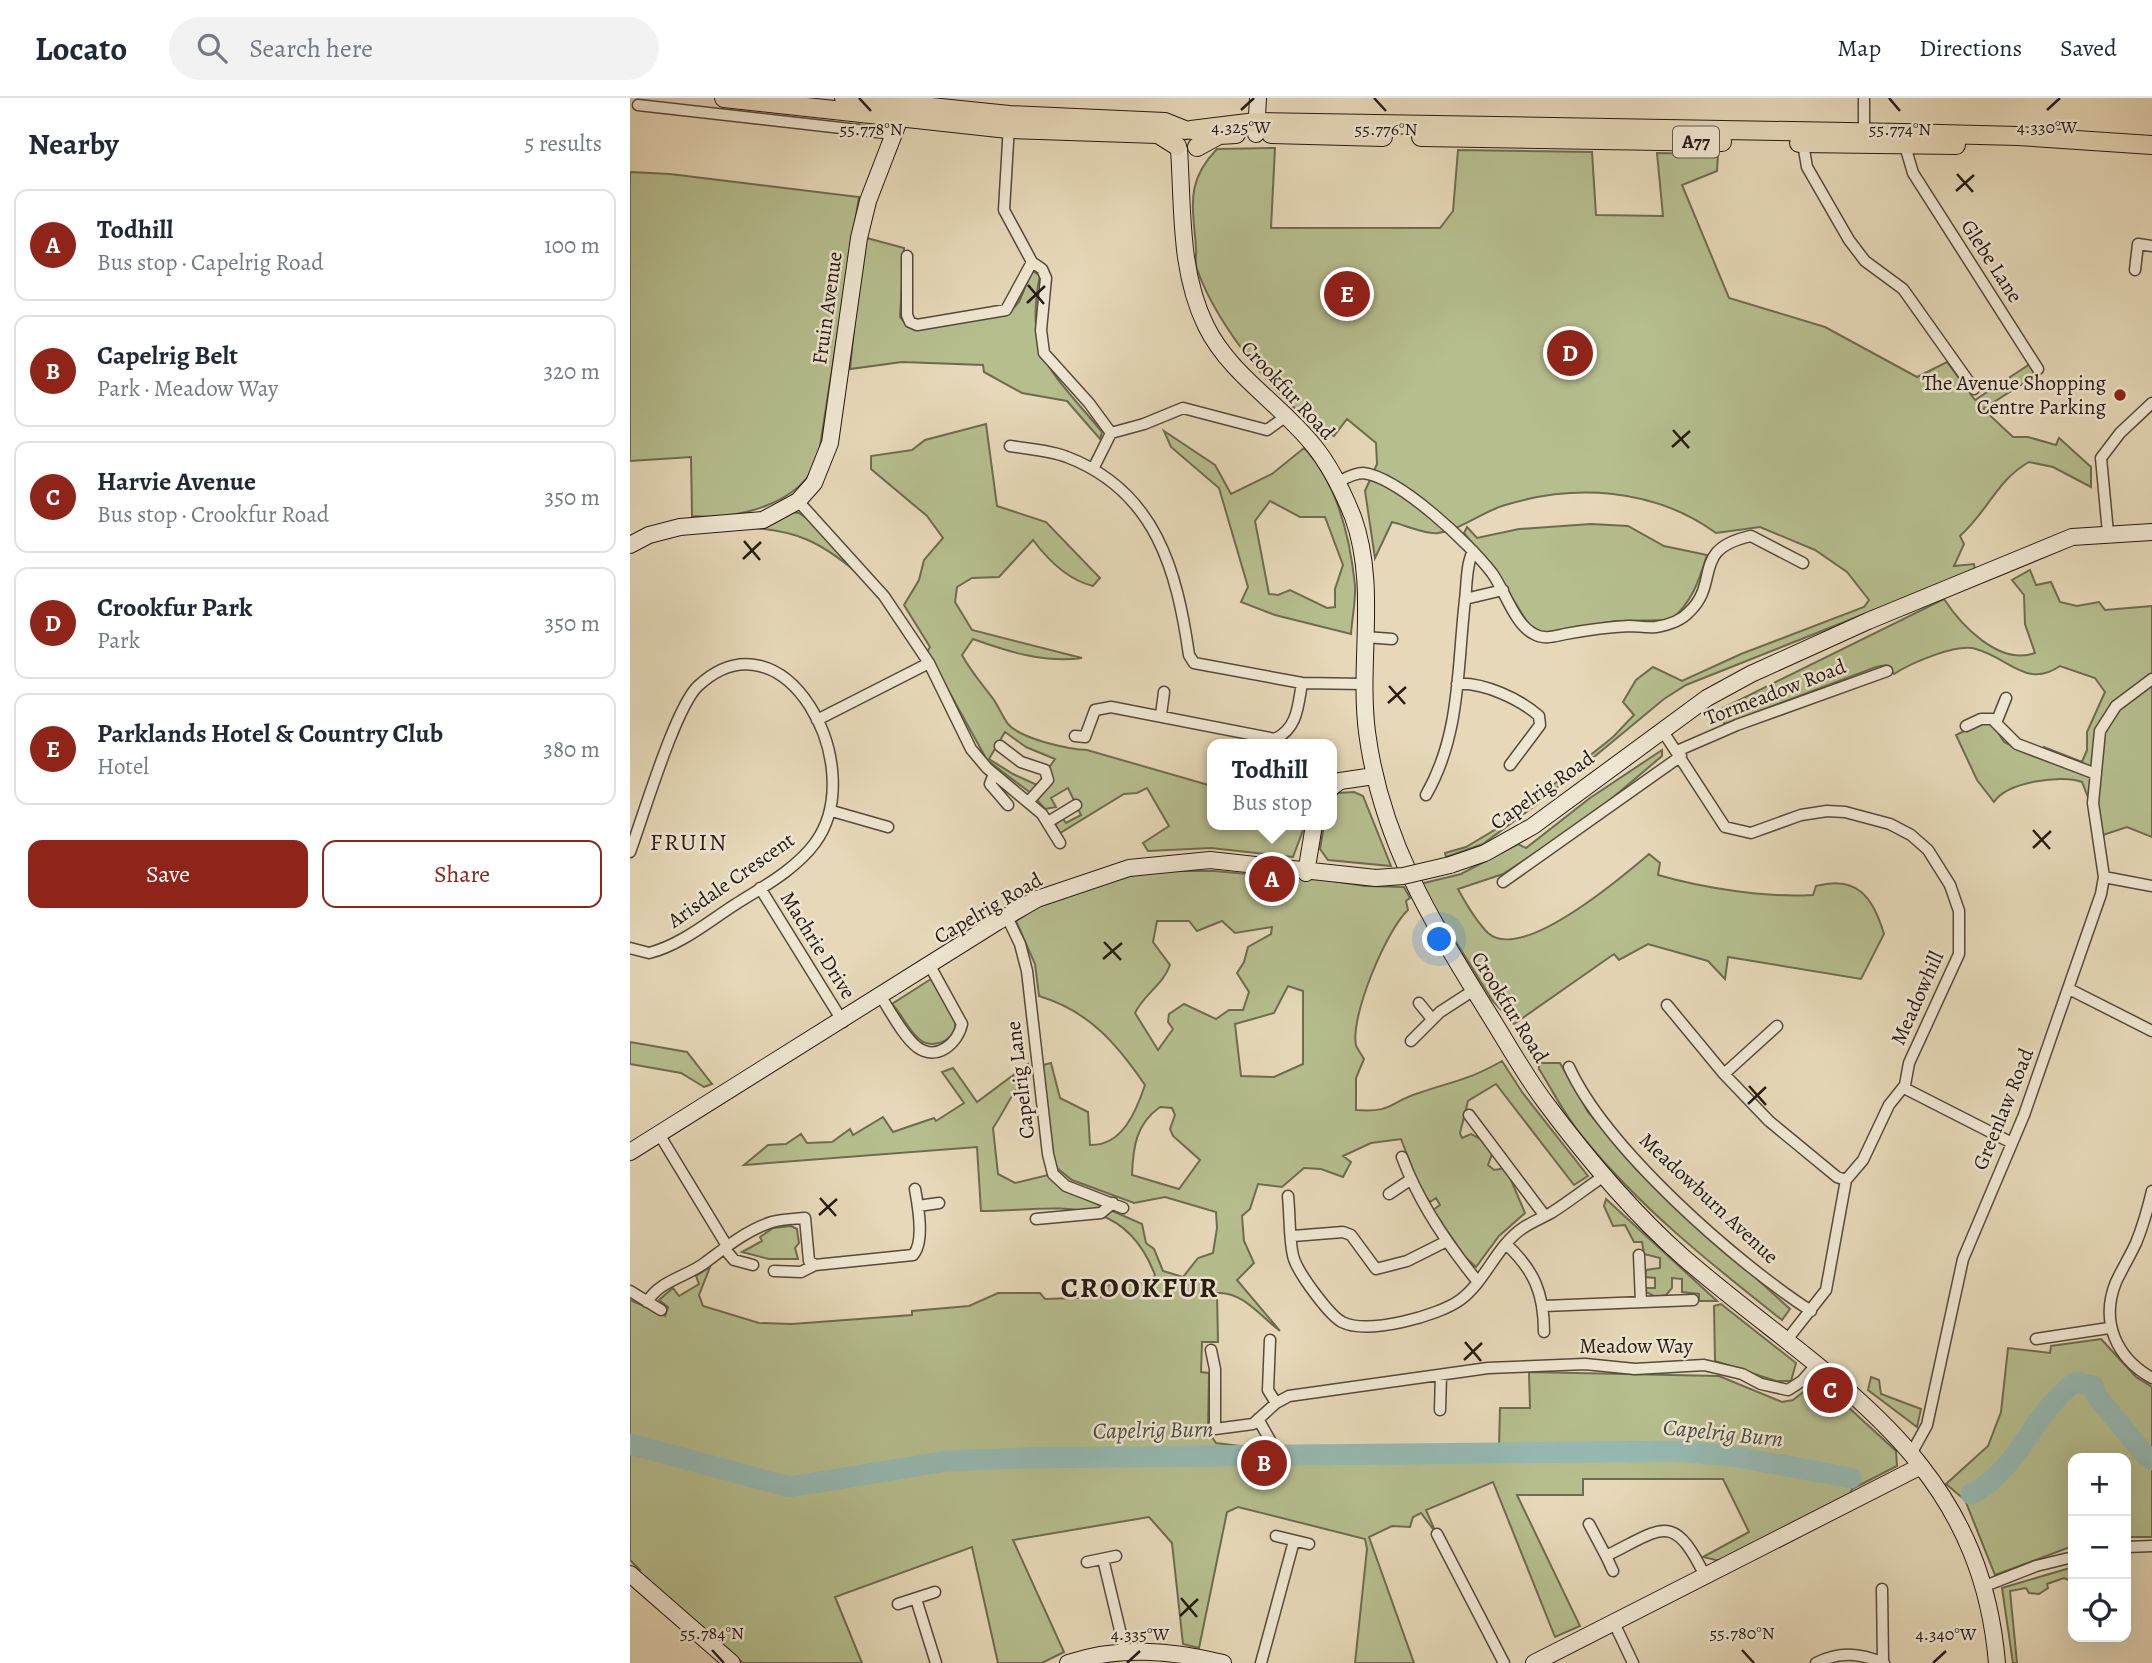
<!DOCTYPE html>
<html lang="en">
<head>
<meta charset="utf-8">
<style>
	:root { --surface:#fff; --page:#f2f2f3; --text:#1f2937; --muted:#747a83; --line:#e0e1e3; --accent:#8f2418 }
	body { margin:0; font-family:Alegreya,serif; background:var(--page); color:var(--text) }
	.controls { position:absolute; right:21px; bottom:21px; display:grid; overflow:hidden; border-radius:14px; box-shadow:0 7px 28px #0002 }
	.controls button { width:63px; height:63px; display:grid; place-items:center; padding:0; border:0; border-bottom:2px solid var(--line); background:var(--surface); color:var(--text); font:35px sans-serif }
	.you { position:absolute; left:810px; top:842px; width:24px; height:24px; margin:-18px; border:5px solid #fff; border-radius:50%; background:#1a73e8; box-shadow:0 0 0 10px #1a73e833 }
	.badge { display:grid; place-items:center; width:46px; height:46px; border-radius:50%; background:var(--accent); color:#fff; font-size:23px; font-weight:700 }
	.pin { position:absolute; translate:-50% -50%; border:4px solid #fff; box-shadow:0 2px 7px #0006 }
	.popup { position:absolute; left:577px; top:641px; width:130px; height:91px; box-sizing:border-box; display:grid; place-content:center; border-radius:14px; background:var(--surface); filter:drop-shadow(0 2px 5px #0005); font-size:23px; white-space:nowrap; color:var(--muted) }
	.popup b { font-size:26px; color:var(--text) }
	.popup::after { content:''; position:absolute; left:50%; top:100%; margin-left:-14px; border:14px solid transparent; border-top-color:var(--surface) }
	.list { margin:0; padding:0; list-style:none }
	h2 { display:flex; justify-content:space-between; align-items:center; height:91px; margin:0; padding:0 28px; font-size:30px }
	h2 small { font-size:23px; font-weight:400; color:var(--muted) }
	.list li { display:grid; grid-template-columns:46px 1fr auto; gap:21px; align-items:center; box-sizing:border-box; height:112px; margin:0 14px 14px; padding:0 14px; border:2px solid var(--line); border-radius:14px }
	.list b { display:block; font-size:26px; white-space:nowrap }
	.list p { margin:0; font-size:23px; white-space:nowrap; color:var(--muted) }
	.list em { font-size:23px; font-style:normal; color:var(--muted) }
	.actions { display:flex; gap:14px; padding:21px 28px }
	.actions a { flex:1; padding:16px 0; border:2px solid var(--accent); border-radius:14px; text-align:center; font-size:24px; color:var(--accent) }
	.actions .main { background:var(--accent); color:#fff }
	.icon { flex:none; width:38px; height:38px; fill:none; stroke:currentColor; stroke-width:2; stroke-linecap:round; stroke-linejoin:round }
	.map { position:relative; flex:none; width:1522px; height:1565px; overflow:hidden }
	header { display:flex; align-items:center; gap:42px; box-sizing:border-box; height:98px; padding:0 35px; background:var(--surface); border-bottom:2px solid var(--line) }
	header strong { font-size:33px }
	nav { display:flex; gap:38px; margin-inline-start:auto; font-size:24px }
	.search { width:490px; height:63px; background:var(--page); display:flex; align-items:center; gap:18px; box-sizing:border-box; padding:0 24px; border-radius:38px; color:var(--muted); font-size:26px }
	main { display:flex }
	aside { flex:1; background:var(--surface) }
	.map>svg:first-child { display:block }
	.green { fill:#b6be8e; stroke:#6e6c50; stroke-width:2; fill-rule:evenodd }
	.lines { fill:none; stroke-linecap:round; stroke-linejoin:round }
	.river { stroke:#96b9b2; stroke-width:21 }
	.street-casing { stroke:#564a3c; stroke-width:13 }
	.secondary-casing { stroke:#261a13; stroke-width:18 }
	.primary-casing { stroke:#261a13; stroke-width:20 }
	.street { stroke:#efe6d1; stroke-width:10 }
	.secondary { stroke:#efe6d1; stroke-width:16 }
	.primary { stroke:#e6d8b8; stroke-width:18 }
	.secondary-bridge-casing { stroke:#261a13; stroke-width:18; stroke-linecap:butt }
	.secondary-bridge { stroke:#efe6d1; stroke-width:16 }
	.ticks { fill:none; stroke:#261a13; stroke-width:2.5 }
	.poi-dot { fill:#8f2418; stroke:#efe6d1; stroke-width:2.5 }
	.labels { text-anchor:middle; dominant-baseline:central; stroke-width:5; stroke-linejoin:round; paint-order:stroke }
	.shield { fill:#efe6d1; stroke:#62574c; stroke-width:2 }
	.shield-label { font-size:19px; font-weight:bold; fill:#261a13 }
	.street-label { font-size:21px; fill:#261a13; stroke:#efe6d1 }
	.poi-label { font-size:21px; fill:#261a13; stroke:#efe6d1; text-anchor:end }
	.water-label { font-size:23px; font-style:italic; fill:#484a43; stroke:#efe6d1 }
	.quarter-label { font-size:24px; letter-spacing:2px; fill:#261a13; stroke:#efe6d1 }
	.district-label { font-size:28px; font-weight:bold; letter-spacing:2px; fill:#261a13; stroke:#efe6d1 }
	.ticks-label { font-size:18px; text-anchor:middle; fill:#261a13; stroke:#efe6d1; stroke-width:5; stroke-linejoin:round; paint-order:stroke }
</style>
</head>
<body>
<header>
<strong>Locato</strong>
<div class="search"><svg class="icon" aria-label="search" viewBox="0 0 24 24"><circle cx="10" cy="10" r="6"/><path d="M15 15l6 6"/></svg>Search here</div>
<nav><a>Map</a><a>Directions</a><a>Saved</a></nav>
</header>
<main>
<aside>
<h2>Nearby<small>5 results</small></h2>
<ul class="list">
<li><span class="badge">A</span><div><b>Todhill</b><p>Bus stop · Capelrig Road</p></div><em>100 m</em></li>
<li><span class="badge">B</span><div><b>Capelrig Belt</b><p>Park · Meadow Way</p></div><em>320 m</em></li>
<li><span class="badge">C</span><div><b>Harvie Avenue</b><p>Bus stop · Crookfur Road</p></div><em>350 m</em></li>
<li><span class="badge">D</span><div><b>Crookfur Park</b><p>Park</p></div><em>350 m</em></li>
<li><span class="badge">E</span><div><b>Parklands Hotel &amp; Country Club</b><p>Hotel</p></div><em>380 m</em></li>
</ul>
<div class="actions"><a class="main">Save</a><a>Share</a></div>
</aside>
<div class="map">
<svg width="1522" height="1565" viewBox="0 0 1522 1565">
	<rect width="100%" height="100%" fill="#e6d8b8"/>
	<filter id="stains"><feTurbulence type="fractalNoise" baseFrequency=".00286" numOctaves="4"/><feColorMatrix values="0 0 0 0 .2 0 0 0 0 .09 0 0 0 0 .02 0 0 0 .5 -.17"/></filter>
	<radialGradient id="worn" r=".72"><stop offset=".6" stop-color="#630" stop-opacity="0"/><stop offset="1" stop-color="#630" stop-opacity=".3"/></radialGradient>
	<path class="green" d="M645,50L641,130H810L823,113L828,52L962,54L966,117L1033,118L1027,55L1088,56L1087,73L1052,87L1099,200L1195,229L1287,279L1317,264L1345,302L1400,266L1405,278L1353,311L1383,339H1398L1426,347L1429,340L1461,369V389L1423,369L1399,364C1367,382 1358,413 1330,438L1334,446L1324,468L1344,466L1345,472L1056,587L1034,601L906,707L853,746L816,759L815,755L836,749L871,728L899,696L918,691L983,639L1004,617L993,604L1006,582L1023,569L1052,583L1111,556L1234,509L1239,502L1217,474L1185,452L1130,429L1086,435C1024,390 944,385 872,408C851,415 830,432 808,435C796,437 775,427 762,424L745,460L735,393L747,366L746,345L717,321L704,338C652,311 586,227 567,171C564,164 567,157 566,150C563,108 555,84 587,51Z
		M0,74L40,76L229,99L188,361C170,407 106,422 62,418L61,359L0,363Z
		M233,139L274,150L270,219L278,229L378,216L389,204L402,173L410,177C393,259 424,275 472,334L470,341L437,303L392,295L354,274L353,267L272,264L220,271Z
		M356,326L367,408L416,424L470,480L463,488C438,482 418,462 403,442L369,479L342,480L327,489L325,504L342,532L452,560C414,565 379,554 343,541L332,557C341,574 353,587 364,602C369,610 373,619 378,626C391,641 437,651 457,652L582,688V727H675L663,759L581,750L518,753L513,745L539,728L517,690L507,695L494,696L430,735L426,728L427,721L431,718L436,725L451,717L438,690L421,700L426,709L415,711L402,696L357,662L297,554L300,549L274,507L289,482L294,462L313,440L297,418L241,371V358L282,352L295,342ZM375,634L396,649L425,661L407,687L383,676L359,661Z
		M534,333L585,367L601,396L642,376L674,350C707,384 720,441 725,487C726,502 722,520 721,536L645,517L611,504L618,489L589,390L541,349ZM640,403L670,419H695L713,467L705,491V509L697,510L660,492L648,497L639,496L625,423Z
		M161,414L169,415L179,422L225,473C190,444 167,433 122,430Z
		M961,426L998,428L1034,448L1077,457C1069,483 1062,504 1041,522L986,523L913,535L899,527L868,477L834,435L837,429L847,440L889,431Z
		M1400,472L1406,487L1421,484L1430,504L1447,508L1469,504L1475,512L1522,508V739L1497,729L1473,737L1452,684C1432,676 1377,684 1364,704L1347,682L1326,637L1351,625L1363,626L1374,644L1394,654L1410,658L1414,649L1452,664L1457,652V634L1475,594L1465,580L1430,568C1397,591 1379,560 1346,551C1327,545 1281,565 1264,576L1256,567L1246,569L1095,626L1085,614L1314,501C1331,527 1369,568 1405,555L1395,526L1394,497L1382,482Z
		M1032,652V658L967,713L908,753L873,776L828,791C835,804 847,824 858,835C892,865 992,779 1019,756L1030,765L1028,777C1073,790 1137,800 1183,797L1186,788C1227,777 1243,799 1254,836L1231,881L1098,859L1095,881L1078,863L1018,846L989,862L984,856L884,926L862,902L790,786L831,776L888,746L896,750L960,700Z
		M724,694L733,698L761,768L698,762L690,751L694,727H702V702L708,695Z
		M536,773H584L628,777L645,774L735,788L774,789L780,800L776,803L778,812C757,831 720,918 726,947C727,951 732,957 734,961L726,980V1012C763,1015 759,1004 789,995C823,983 839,982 872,963L892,994L958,1078L944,1087L866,986L838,1003L830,1035L832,1040L841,1036L851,1041L862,1056L858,1067L864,1072L876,1070L895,1115L869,1138L846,1169L835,1159L803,1112L810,1107L806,1100L800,1104L791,1093L771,1041L741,1045L713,1058L721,1064L713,1079L691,1071L674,1070L652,1089L628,1086L620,1111L612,1118L614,1143L624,1165L607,1182L650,1233C630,1218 612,1193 587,1195L588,1244H572L571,1274L579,1275L578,1333L586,1345L667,1355L869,1348L870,1310H900L899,1274L1089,1278L1152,1304L1163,1302L1186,1284L1193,1286L1266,1353L1267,1368L1222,1391L1220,1396L1090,1463L1073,1459L1119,1434L1093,1381H953V1397H887L950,1528L925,1539L863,1384L796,1412L806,1435L791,1415L783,1419L780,1429L762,1428L739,1439L784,1565H725L737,1451L735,1441L608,1409L597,1414L569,1550L553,1546L542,1445L519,1419L383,1442L434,1554L412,1565H368L342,1449L205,1499L232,1565H113L9,1476L10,1472L0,1462V1202L35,1218L38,1209L29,1202L43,1190L49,1198L69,1186L66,1178L80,1169L69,1197L73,1208L129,1225L162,1226L282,1217V1213L339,1208L368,1195H410L415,1201L471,1199L470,1188L520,1184L525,1177C492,1091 424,1113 351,1113L347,1049L114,1067L138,1047L156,1046L171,1036L177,1045L202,1044L220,1031L223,1037L253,1019L263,1034L304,1020L306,1023L334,1005L312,974L323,970L347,1004L398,966L400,977C382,992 376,1011 363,1030L368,1076L385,1085L418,1077L435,1092L512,1126L516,1145L524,1151L533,1173L553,1179L568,1160L583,1155L587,1130L586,1114L535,1099L504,1105L442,1082L427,1070L421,1053L413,967L421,965L430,1000L458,1014L460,1047C492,1048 506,1014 515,987C487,946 459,913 409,898L405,866L386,823C431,791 482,778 536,773ZM527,823H559L567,833L592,823L605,835L642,829L641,836L618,849L614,864L607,875L619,894L613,912H599L586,921L554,906L539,916L538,924L543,931L528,952L505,915C514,896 533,887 540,867L523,844ZM658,888L673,893V966L644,979L611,978L605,926L644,915ZM530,1009L542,1010L545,1017L540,1031L543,1038L570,1062L549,1091L502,1077C503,1049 506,1026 530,1009Z
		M301,881C309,891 321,907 325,919C330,940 304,954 289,941C278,932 272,916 262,906Z
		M0,944L57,954L82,986L74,989L51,975L0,966Z
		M909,965H930L958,1014L1006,1071L1160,1211L1152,1222C1081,1166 1009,1109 952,1038C935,1018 923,993 909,971Z
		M976,1101L1087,1203H1069V1196L1052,1194V1181L1042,1180V1190L1036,1197L1026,1199L1016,1194V1190H1025V1180L1015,1179L1016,1172L1030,1170V1160L1014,1156L1012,1144H1004L995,1127L983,1128L974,1108Z
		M161,1128L167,1131L169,1145L165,1150L168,1161H139L112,1154L132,1143L130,1139L143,1130Z
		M1091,1206L1166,1265L1161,1283H1146L1085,1263L1084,1208Z
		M1471,1241L1506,1279L1522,1289V1439H1496V1360H1443V1448L1365,1477L1335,1402L1316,1386L1358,1348L1371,1314L1378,1250L1420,1255L1421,1248Z
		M1241,1279L1249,1282L1251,1296L1291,1311L1287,1329L1238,1292Z
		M1443,1469V1484L1434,1480L1417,1486L1418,1490L1409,1496L1399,1495L1396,1490L1380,1493L1387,1565H1383L1372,1490Z"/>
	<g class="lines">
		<path class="river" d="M0,1346L159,1389L317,1363L392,1360L1052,1353L1108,1359L1221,1380
			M1341,1396C1387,1376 1404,1311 1446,1284L1463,1288L1466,1297L1515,1357L1522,1362"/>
		<g class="street-casing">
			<path id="street" d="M8,7L264,36
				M379,27L374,112L402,164L412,171L416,180L411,232L414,255L459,305L481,335L514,326L553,310L637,332L655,319
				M1234,39V0
				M1172,40L1177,69L1219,142L1235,163L1273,191L1344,291
				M1273,41L1283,75L1408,271
				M277,158V217L280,224L287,227L376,212L402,164
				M1505,172L1508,146L1522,148
				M380,348C398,351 420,352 437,359C526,393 547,473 559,557L564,565L672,585L734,586
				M463,371L481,335
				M708,384C716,380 724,375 733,375C769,379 840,446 862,475C875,493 885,527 904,536C914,542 925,538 935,536C957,532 978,529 999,528C1008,528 1017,530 1026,529C1038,527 1051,523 1059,514C1091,484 1060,451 1121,438L1173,465
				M168,403L254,498L299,565L341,651L357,670L412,716L430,745
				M1478,435L1471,360L1490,335L1522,305
				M835,501L873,492
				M735,539L762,541
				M827,586C853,584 890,601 909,618L910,627L880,667
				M531,617L534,594
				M187,622L299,565
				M1366,625L1376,600
				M1336,628L1351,621H1362L1387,646L1466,676
				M1032,632L1095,729L1121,735L1171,717L1197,713L1215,714L1260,726L1281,737L1298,752L1320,787L1329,813V856L1279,965L1275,987L1259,1007L1233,1062L1216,1082L1196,1192L1156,1243
				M445,638L455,639L465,612L481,609L645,641C668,630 668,607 672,585
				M370,648L391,664L415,672L418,682L399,703
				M1047,653L1107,627L1257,573
				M364,676L360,686L378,707
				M796,697C831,636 827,570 835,502C837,486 836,467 843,453
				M202,713L258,729
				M418,724L446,707
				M0,754C13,719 45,610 68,588C154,508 241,669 185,745C166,771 133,789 106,806C79,823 51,847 19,855L0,850
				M1474,779L1522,788
				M873,784L1051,658
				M130,790L213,924
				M377,819L390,846L397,873L418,1056L423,1076L436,1088L493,1110
				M1439,891L1522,933
				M251,899C261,914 273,938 287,949C307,964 328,945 332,926L300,868
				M789,905L802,921
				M1037,907L1094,976L1139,1023L1207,1079L1216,1082
				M781,943L810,914L844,892
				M939,969C976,1050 1105,1164 1181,1213
				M1094,976L1147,928
				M1274,990L1380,1044
				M839,1017L915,1118
				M29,1036L97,1148
				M772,1059C789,1105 817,1146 848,1184
				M1522,1093C1518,1110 1513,1128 1506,1145C1500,1158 1492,1171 1486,1184C1470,1223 1486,1260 1522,1280
				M759,1096L780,1082
				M658,1098C660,1115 659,1147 664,1161C669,1176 699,1217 712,1224C738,1237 808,1218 830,1202C856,1183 866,1148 893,1130C902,1124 912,1120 921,1115C940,1103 956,1090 974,1078
				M288,1108L309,1105
				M406,1121L471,1115L483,1105
				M663,1138L713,1134L721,1137L746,1171L777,1163L815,1144
				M876,1146C904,1172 914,1195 914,1234
				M94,1150L104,1162L123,1167
				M1009,1157L1011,1204
				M144,1173L171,1174L185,1167
				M0,1193L31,1212
				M17,1204C30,1182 57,1179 76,1164C96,1149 117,1132 142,1124C152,1121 164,1121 175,1120L179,1163L185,1167L283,1157C295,1144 288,1107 285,1091
				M914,1208L1063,1202
				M1406,1241L1479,1230
				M640,1242L638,1292L646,1305
				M581,1252L585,1271V1331L623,1326L646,1305L659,1298L858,1270L955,1266L1005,1271L1074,1267L1112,1276L1131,1286L1158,1292L1172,1283L1186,1267
				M810,1312L811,1277
				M628,1321L641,1344
				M1281,1356L1297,1327L1333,1161L1394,1017L1471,796L1474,779L1463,705L1470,633L1486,608L1522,581
				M959,1426L976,1458
				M807,1436L874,1565
				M646,1438L679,1446
				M1496,1449L1522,1448
				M473,1461L495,1553
				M457,1464L486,1458
				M983,1473L976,1458C1033,1430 1043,1412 1076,1480
				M1355,1488L1406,1468L1443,1459
				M1252,1491L1253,1564
				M286,1501L306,1565
				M268,1506L305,1494
				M984,1525L1003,1565
				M631,1565L664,1443
				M1186,1565C1210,1553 1229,1555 1254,1565"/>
		</g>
		<g class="secondary-casing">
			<path id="secondary" d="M626,36L628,0
				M549,51C553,110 549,173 576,228C600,277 651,306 684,348C701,369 713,394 723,419C748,488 728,562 737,634C751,742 801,822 857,913C876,943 894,976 915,1004C956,1059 1002,1114 1053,1159C1196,1283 1349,1354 1367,1565
				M0,447L19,437L50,429L133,422L168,403L184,385L200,345L229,140L238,103L270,20V9
				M702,689L710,683L744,678
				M820,767L855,755L903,728L1077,600L1121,576L1238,523L1442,439L1522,434
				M676,775L684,727
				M0,1054L367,824L407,801L499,770L580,762L746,780
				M0,1476L102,1565
				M438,1565C490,1548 540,1552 593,1565
				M904,1565L1291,1368"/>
		</g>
		<g class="primary-casing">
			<path id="primary" d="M94,0L378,31L528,36L547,48
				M214,0L379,17L535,24L555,32
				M561,32L626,24L1273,35L1388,38L1522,47
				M641,36L753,39
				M791,39L1092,44
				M1169,45L1326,47
				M567,49L589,37L606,36"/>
		</g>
		<use href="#street" class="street"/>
		<use href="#secondary" class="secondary"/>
		<use href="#primary" class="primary"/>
		<g class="secondary-bridge-casing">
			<path id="secondary-bridge" d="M746,780L773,778L820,767"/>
		</g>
		<use href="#secondary-bridge" class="secondary-bridge"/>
	</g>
	<path class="ticks" d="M229,0L241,13M744,0L756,13M1259,0L1270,13M611,12L624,0M1417,12L1430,0M1327,76L1343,94M1326,93L1344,77M398,187L414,206M397,205L415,188M1043,332L1059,350M1042,349L1060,333M114,443L130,462M113,461L131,444M759,588L775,606M758,605L776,589M1403,732L1420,751M1403,750L1421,733M474,844L491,862M473,861L492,845M1119,988L1136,1007M1118,1006L1136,989M190,1100L206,1118M189,1117L207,1101M835,1244L851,1263M834,1262L852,1245M551,1500L567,1519M550,1518L568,1501M82,1552L94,1565M1112,1552L1124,1565M497,1565L510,1553M1303,1565L1316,1553"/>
	<circle class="poi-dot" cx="1490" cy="297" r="7"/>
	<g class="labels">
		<rect class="shield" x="1043" y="28.5" width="46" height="31" rx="5"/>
		<g class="shield-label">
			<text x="1066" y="44">A77</text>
		</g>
		<g class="street-label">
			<text transform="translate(1362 163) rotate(57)">Glebe Lane</text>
			<text transform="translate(197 210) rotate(-82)">Fruin Avenue</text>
			<text transform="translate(658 292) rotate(47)">Crookfur Road</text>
			<text transform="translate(1145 594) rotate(-21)">Tormeadow Road</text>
			<text transform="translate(912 692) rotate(-35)">Capelrig Road</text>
			<text transform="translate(101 782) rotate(-35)">Arisdale Crescent</text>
			<text transform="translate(358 810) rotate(-30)">Capelrig Road</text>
			<text transform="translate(188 847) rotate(58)">Machrie Drive</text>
			<text transform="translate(1287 900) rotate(-66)">Meadowhill</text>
			<text transform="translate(880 909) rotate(58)">Crookfur Road</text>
			<text transform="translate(390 982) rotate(-97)">Capelrig Lane</text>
			<text transform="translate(1373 1011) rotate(-68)">Greenlaw Road</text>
			<text transform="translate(1079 1100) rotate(43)">Meadowburn Avenue</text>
			<text x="1006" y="1248">Meadow Way</text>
		</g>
		<g class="poi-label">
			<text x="1476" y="285">The Avenue Shopping<tspan x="1476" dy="24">Centre Parking</tspan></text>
		</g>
		<g class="water-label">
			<text transform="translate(523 1332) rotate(-1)">Capelrig Burn</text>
			<text transform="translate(1093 1335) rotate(6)">Capelrig Burn</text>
		</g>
		<g class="quarter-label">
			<text x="59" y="744">FRUIN</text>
		</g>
		<g class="district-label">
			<text x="510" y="1190">CROOKFUR</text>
		</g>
	</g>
	<g class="ticks-label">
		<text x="611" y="35">4.325°W</text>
		<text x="1417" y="35">4.330°W</text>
		<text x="241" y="37">55.778°N</text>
		<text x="1270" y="37">55.774°N</text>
		<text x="756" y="37">55.776°N</text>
		<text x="82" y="1541">55.784°N</text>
		<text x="1112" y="1541">55.780°N</text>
		<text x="510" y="1542">4.335°W</text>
		<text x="1316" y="1542">4.340°W</text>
	</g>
	<rect width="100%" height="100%" filter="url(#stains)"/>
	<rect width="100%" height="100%" fill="url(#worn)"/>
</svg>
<div class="controls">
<button>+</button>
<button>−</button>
<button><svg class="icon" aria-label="locate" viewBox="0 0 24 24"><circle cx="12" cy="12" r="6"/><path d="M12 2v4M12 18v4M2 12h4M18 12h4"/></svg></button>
</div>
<div class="you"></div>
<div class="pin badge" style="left:642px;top:781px">A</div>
<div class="popup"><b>Todhill</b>Bus stop</div>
<div class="pin badge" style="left:634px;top:1365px">B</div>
<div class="pin badge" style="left:1200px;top:1292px">C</div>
<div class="pin badge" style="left:940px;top:255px">D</div>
<div class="pin badge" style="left:717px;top:196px">E</div>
</div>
</main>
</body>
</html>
